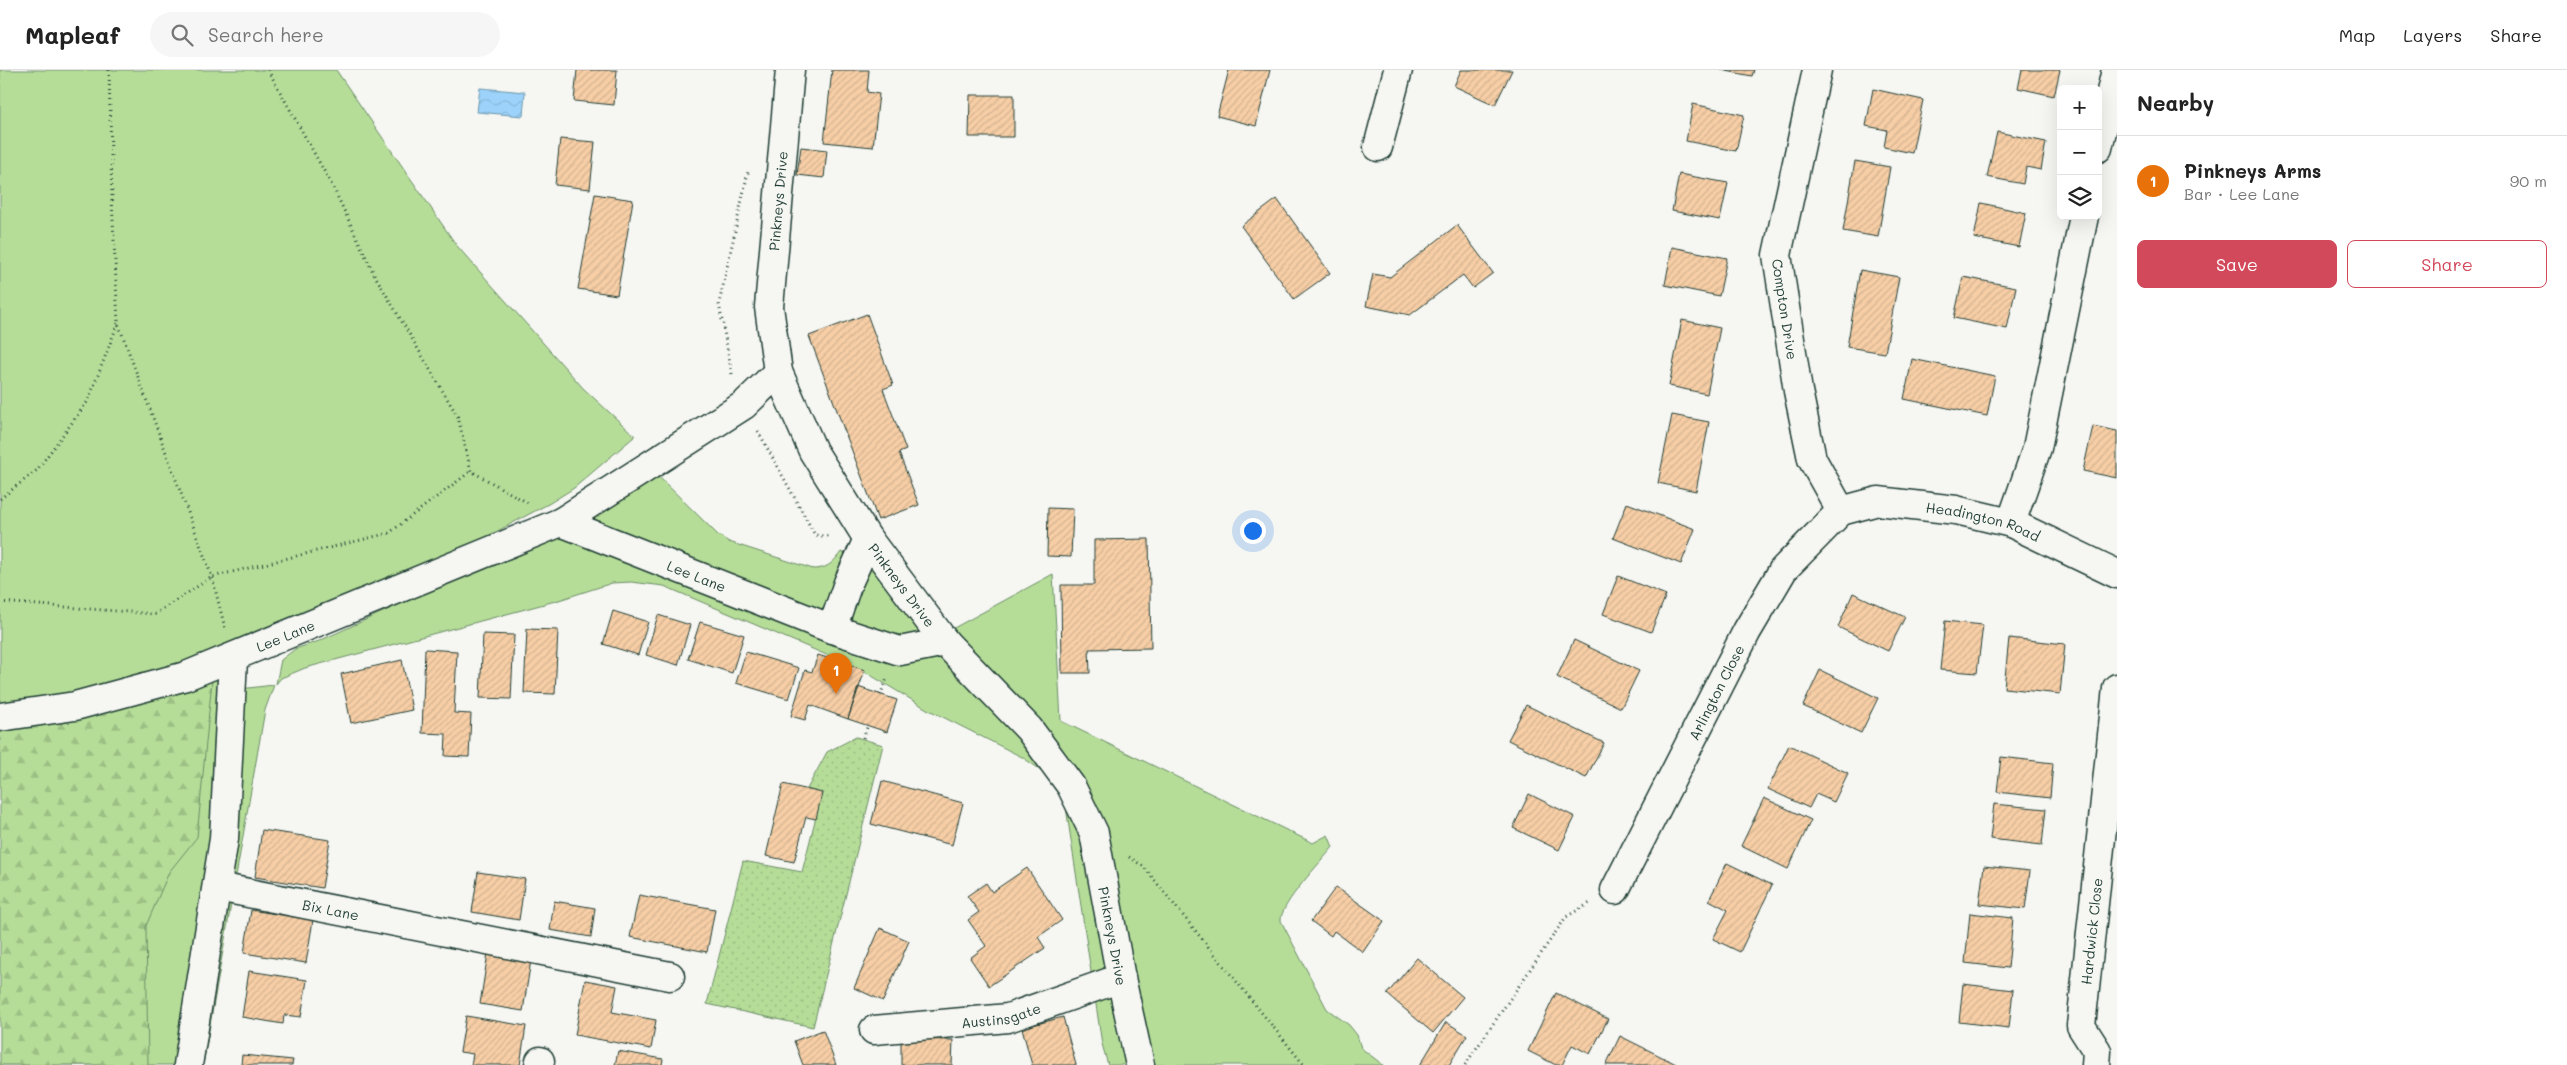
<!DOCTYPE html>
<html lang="en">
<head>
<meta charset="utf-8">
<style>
	:root { --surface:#fff; --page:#f6f6f6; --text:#222; --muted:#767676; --line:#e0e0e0; --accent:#d1495b }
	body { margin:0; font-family:Mali,sans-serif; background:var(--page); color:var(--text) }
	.controls { position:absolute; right:15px; top:15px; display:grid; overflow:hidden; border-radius:8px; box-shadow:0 5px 20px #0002 }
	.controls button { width:45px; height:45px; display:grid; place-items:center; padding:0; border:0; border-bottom:1px solid var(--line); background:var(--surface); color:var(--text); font:25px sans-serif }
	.you { position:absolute; left:1252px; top:460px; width:18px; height:18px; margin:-12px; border:4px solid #fff; border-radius:50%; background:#1a73e8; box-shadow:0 0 0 8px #1a73e833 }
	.badge { display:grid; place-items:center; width:32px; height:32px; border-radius:50%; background:var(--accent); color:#fff; font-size:16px; font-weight:700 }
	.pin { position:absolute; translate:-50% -41px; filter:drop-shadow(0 1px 2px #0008) }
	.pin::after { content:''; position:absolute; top:26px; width:18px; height:15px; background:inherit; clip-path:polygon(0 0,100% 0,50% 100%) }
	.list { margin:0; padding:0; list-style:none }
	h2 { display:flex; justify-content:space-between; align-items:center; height:65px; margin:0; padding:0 20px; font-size:21px }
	h2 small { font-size:16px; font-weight:400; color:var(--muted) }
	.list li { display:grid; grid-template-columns:32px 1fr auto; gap:15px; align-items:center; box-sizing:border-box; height:90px; padding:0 20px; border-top:1px solid var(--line) }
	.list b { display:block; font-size:19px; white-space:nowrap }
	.list p { margin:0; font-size:16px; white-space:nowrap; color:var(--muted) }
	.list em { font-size:16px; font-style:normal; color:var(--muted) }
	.actions { display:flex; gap:10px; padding:15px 20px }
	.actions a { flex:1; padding:11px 0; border:1px solid var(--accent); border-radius:8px; text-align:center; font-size:18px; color:var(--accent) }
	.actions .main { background:var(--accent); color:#fff }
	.icon { flex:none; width:28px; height:28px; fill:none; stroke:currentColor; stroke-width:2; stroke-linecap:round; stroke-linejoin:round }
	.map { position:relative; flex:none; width:2117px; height:995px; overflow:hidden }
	header { display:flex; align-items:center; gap:30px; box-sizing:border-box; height:70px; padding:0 25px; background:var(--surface); border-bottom:1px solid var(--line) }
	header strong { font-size:24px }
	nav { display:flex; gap:28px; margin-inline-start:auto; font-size:18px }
	.search { width:350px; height:45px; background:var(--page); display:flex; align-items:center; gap:12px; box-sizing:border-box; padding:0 18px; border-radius:28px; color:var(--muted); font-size:19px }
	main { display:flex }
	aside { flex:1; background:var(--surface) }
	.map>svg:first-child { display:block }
	.grass { fill:#b6dd98; stroke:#6a8d66 }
	.forest { fill:url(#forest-firs); stroke:#6a8d66 }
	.garden { fill:url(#garden-dots); stroke:#6a8d66 }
	.water { fill:url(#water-waves); stroke:#6b97ab }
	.building { fill:url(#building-hatch); stroke:#1f3d34 }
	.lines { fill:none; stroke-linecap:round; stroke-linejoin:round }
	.minor-casing { stroke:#1f3d34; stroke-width:31 }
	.path { stroke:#1f3d34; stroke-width:3; stroke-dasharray:1 4; stroke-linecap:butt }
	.minor { stroke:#f6f6f2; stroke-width:28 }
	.labels { text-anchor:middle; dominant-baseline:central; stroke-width:4.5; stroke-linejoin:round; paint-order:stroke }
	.street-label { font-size:14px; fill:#1f3d34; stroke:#f6f6f2 }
</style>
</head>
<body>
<header>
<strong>Mapleaf</strong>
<div class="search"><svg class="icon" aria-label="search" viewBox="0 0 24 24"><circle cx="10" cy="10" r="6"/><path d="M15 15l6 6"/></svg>Search here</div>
<nav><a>Map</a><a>Layers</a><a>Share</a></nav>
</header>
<main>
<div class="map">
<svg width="2117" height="995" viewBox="0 0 2117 995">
	<defs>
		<pattern id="forest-firs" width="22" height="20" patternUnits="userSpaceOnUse" patternTransform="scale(1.25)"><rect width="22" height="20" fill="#b6dd98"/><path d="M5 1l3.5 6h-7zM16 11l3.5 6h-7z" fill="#9cbf84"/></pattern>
		<pattern id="garden-dots" width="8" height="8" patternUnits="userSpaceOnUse" patternTransform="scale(1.25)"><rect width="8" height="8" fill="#b6dd98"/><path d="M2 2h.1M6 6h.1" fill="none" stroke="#9cbf84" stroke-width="1.8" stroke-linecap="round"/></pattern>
		<pattern id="water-waves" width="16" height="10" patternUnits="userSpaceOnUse" patternTransform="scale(1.25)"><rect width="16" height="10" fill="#9dd3fb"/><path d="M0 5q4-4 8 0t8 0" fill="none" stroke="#87b6d8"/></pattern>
		<pattern id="building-hatch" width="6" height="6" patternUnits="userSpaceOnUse" patternTransform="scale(1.25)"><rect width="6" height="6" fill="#f7cea6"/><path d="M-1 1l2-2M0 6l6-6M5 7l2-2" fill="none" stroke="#d3b290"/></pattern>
	</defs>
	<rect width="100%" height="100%" fill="#f6f6f2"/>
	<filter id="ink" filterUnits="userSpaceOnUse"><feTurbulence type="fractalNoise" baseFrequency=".02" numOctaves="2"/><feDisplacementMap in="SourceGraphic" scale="10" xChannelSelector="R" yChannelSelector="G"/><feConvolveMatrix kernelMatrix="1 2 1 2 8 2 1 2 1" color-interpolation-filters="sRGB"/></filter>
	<g filter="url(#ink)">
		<path class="grass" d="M0,0H336L457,176L583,318L635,366L574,418L550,433L432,496L343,540L85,625L0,636Z
			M654,374L648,386L653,401L718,465L729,472L813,499C827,499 833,493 841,482L872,496L930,571L1053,504L1061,651L1313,773L1328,765L1333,777C1322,791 1279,835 1281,851L1327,939L1349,955L1357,965L1361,978L1383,995H1108L1102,974L1066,737L1055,717L1041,700L1022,687L927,639L862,600L664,516L631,512L612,513L559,530L305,598L281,608L276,614L281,590L295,579L319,571L438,517L627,400Z
			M223,607L240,619L274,615L265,640L203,995H0L162,625Z"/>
		<path class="forest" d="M212,610L197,767L169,802L146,856L148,995H0V655Z"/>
		<path class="garden" d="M856,667L883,675L813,957L707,934L743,791L802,802L822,723L807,719L827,682Z"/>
		<path class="water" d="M480,18L525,22L523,46L477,42Z"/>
		<path class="building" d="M577,0H617L614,35L574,31Z
			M832,0H869L867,22L879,24L873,77L824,72Z
			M1229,0H1270L1256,56L1217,46Z
			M1461,0H1512L1495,35L1454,16Z
			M1721,0H1754L1752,6Z
			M2022,0H2060L2054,26L2018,18Z
			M1873,19L1923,30L1912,83L1884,77L1887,60L1866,56Z
			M970,25H1014V67H969Z
			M1693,34L1744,45L1736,81L1686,71Z
			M1997,62L2046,72L2041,100L2026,97L2023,114L1987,107Z
			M560,69L595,72L590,119L555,115Z
			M801,77L827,80L824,108L797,105Z
			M1855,91L1890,97L1878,167L1843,161Z
			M1679,104L1728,113L1720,150L1672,141Z
			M595,124L633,130L617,225L578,219Z
			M1277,129L1330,203L1294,229L1241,156Z
			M1981,133L2026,143L2019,177L1974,168Z
			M1457,155L1493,203L1473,218L1463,205L1410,245L1366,236L1373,204L1390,207Z
			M1672,177L1727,188L1719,226L1665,215Z
			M1860,200L1899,207L1885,283L1847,277Z
			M1963,207L2016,217L2007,259L1954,248Z
			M867,244L893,315L883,319L906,380L899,383L919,435L878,450L809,266Z
			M1682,250L1720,258L1707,324L1669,316Z
			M1912,289L1995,306L1987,346L1904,329Z
			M1672,345L1709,352L1696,421L1658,413Z
			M2093,356L2117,361V408L2083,401Z
			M1627,433L1695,459L1681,494L1613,468Z
			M1048,438L1073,439L1071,487L1047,486Z
			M1149,469L1151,578L1089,579L1090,603H1062L1061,515H1094V470Z
			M1618,506L1666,525L1651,562L1603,544Z
			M1853,523L1905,547L1888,581L1838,557Z
			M613,541L648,552L638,585L603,574Z
			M658,545L690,555L678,595L646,585Z
			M1945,551L1983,555L1977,603L1940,600Z
			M700,552L744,565L732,603L688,589Z
			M527,559L558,560L555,624L524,623Z
			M483,564L514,565L511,629L480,628Z
			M2009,568L2065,574L2060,624L2004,618Z
			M1574,570L1639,601L1621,638L1557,607Z
			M425,579L457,581L454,643L471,644L469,687L445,686L446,664L422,663Z
			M746,582L799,598L789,629L736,613Z
			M818,585L865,600L848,649L810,635L805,650L791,646L805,600L812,602Z
			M402,590L412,640L351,653L341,604Z
			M1820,600L1878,628L1861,663L1803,636Z
			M858,617L897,630L887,662L848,649Z
			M1526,635L1604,673L1586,708L1508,670Z
			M1789,675L1848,703L1834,732L1816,724L1809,738L1768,719Z
			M2001,687L2053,693L2050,728L1997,722Z
			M882,711L963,733L952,775L871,754Z
			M783,714L822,723L816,749L806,747L794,792L766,786Z
			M1529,724L1575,747L1559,780L1513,758Z
			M1764,728L1811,750L1788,799L1741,776Z
			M1994,734L2046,739L2042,775L1990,769Z
			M262,760L330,770L322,818L255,807Z
			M1727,793L1772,815L1740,882L1713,869L1728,840L1709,830Z
			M1984,796L2030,801L2025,839L1979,834Z
			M1027,798L1062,850L1038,867L1045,878L989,916L970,888L986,876L968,850L979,842L967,826L986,813L992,822Z
			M478,802L525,809L519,850L472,842Z
			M1336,817L1384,851L1363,882L1334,861L1331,866L1311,851Z
			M639,825L715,839L707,882L630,867Z
			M554,831L595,838L591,867L550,860Z
			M251,840L313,850L306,893L244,883Z
			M1970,843L2013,848L2008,898L1965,893Z
			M880,858L909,871L883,931L854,918Z
			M488,883L531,890L523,941L480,934Z
			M1417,888L1463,927L1433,963L1387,924Z
			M249,901L307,910L301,947L284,945L283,954L242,947Z
			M585,910L617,916L612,942L656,950L651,979L575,965Z
			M1963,914L2013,920L2009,958L1959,952Z
			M1556,923L1608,949L1590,984L1572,975L1562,995H1556L1528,981Z
			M466,946L526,956L520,995H471L473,984L460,982Z
			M1063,947L1076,995H1032L1022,958Z
			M1446,952L1467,965L1449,995H1420Z
			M823,960L836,995H803L794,971Z
			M1620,966L1676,994V995H1606Z
			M901,969L953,970L952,995H901Z
			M618,981L663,989L662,995H615Z
			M242,985L293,990L292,995H241Z"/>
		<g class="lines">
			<g class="minor-casing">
				<g id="minor">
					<path id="s1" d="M790,0L769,237L778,302L813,381L868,469L945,572L1029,659L1071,716L1094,763L1121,908L1140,995"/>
					<path id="s2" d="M1817,0L1777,185L1798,321L1812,389L1841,441"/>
					<path d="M1378,77L1398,0"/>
					<path d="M2098,78L2116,0"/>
					<path id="s3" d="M561,452L832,559L900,581L945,572"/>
					<path d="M2011,453L2037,378L2084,146"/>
					<path d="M832,559L848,513L868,469"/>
					<path id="s4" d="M0,647L75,636L186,606L561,452L744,335L778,302"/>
					<path id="s5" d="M218,817L670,906"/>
					<path id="s6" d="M1615,820L1747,561L1783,500L1841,441L1878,431L1956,440L2011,453L2117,504"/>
					<path id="s7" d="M874,960L1008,948L1121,908"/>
					<path d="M188,995L224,769L233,589"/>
					<path d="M539,995L540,991"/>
					<path id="s8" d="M2096,995L2097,981L2081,956L2117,618"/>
				</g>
			</g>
			<path class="path" d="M109,0L112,129L118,253L212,507L225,558
				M268,0L333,117L374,204L458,347L471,401L528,433
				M732,304L719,234L748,102
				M758,361L815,465L830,467
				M0,429L37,400L88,331L118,253
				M0,532L155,544L212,507L389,463L471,401
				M880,625L887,609
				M863,668L868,655
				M1129,787L1143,796L1304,995
				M1465,995L1566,847L1590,833"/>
			<use href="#minor" class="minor"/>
		</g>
	</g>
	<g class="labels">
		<g class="street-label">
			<text transform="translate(778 131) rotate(-85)">Pinkneys Drive</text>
			<text stroke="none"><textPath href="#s2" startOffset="244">Compton Drive</textPath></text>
			<text stroke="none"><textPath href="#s6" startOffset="590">Headington Road</textPath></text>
			<text stroke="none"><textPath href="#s3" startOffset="146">Lee Lane</textPath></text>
			<text stroke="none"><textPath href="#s1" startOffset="551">Pinkneys Drive</textPath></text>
			<text stroke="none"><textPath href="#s4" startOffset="298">Lee Lane</textPath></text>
			<text stroke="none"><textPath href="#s6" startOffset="222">Arlington Close</textPath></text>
			<text stroke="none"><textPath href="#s5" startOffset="115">Bix Lane</textPath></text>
			<text stroke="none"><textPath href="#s8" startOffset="139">Hardwick Close</textPath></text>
			<text stroke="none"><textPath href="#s1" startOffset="971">Pinkneys Drive</textPath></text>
			<text stroke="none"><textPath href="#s7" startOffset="128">Austinsgate</textPath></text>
		</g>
	</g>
</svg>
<div class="controls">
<button>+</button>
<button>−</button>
<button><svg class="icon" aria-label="layers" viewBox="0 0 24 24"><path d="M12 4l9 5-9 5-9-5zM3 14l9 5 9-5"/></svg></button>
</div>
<div class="you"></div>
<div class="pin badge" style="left:836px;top:624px;background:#e8710a">1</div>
</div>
<aside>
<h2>Nearby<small></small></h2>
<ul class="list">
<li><span class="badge" style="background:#e8710a">1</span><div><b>Pinkneys Arms</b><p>Bar · Lee Lane</p></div><em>90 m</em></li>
</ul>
<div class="actions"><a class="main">Save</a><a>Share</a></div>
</aside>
</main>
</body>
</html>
